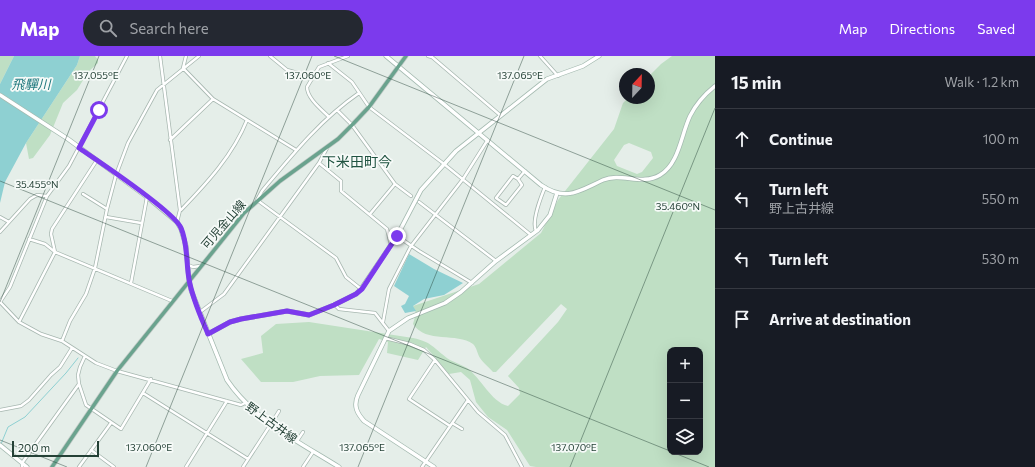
<!DOCTYPE html>
<html lang="en">
<head>
<meta charset="utf-8">
<style>
	:root { --surface:#171b24; --page:#242831; --text:#f1f3f6; --muted:#9ea1a6; --line:#363941; --accent:#7c3aed }
	body { margin:0; font-family:Commissioner,"Noto Sans JP",sans-serif; background:var(--page); color:var(--text) }
	.controls { position:absolute; right:12px; bottom:12px; display:grid; overflow:hidden; border-radius:8px; box-shadow:0 4px 16px #0002 }
	.controls button { width:36px; height:36px; display:grid; place-items:center; padding:0; border:0; border-bottom:1px solid var(--line); background:var(--surface); color:var(--text); font:20px sans-serif }
	.compass { position:absolute; left:619px; top:12px; width:36px; height:36px; border-radius:50%; background:var(--surface); box-shadow:0 4px 16px #0002; rotate:22deg }
	.scale { position:absolute; left:12px; bottom:10px; width:87px; box-sizing:border-box; padding-left:4px; border:2px solid #244136; border-top:0; font-size:11px; line-height:14px; white-space:nowrap; color:#244136; -webkit-text-stroke:3px #f6faf8; paint-order:stroke }
	.stop { position:absolute; width:12px; height:12px; margin:-9px; border:3px solid #7c3aed; border-radius:50%; background:#fff }
	.stop.end { background:#7c3aed; border-color:#fff; box-shadow:0 1px 4px #0008 }
	.list { margin:0; padding:0; list-style:none }
	h2 { display:flex; justify-content:space-between; align-items:center; height:52px; margin:0; padding:0 16px; font-size:17px }
	h2 small { font-size:13px; font-weight:400; color:var(--muted) }
	.list li { display:grid; grid-template-columns:26px 1fr auto; gap:12px; align-items:center; box-sizing:border-box; height:60px; padding:0 16px; border-top:1px solid var(--line) }
	.list b { display:block; font-size:15px; white-space:nowrap }
	.list p { margin:0; font-size:13px; white-space:nowrap; color:var(--muted) }
	.list em { font-size:13px; font-style:normal; color:var(--muted) }
	.icon { flex:none; width:22px; height:22px; fill:none; stroke:currentColor; stroke-width:2; stroke-linecap:round; stroke-linejoin:round }
	.map { position:relative; flex:none; width:715px; height:411px; overflow:hidden }
	header { display:flex; align-items:center; gap:24px; box-sizing:border-box; height:56px; padding:0 20px; background:var(--accent); color:#fff }
	header strong { font-size:19px }
	nav { display:flex; gap:22px; margin-inline-start:auto; font-size:14px }
	.search { width:280px; height:36px; background:var(--page); display:flex; align-items:center; gap:10px; box-sizing:border-box; padding:0 14px; border-radius:22px; color:var(--muted); font-size:15px }
	main { display:flex }
	aside { flex:1; background:var(--surface) }
	.map>svg:first-child { display:block }
	.green { fill:#bfdfc4; fill-rule:evenodd }
	.water { fill:#8ed0d2 }
	.lines { fill:none; stroke-linecap:round; stroke-linejoin:round }
	.stream { stroke:#8ed0d2; stroke-width:1 }
	.street-casing { stroke:#a7b7b0; stroke-width:4 }
	.secondary-casing { stroke:#a4bab0; stroke-width:5 }
	.primary-casing { stroke:#c2cac7; stroke-width:5 }
	.street { stroke:#fff; stroke-width:2.5 }
	.secondary { stroke:#fff; stroke-width:3.5 }
	.primary { stroke:#6aa38e; stroke-width:3.5 }
	.route { stroke:#7c3aed; stroke-width:5 }
	.ticks { fill:none; stroke:#244136; stroke-width:1; stroke-opacity:0.45 }
	.labels { text-anchor:middle; dominant-baseline:central; stroke-width:3.5; stroke-linejoin:round; paint-order:stroke }
	.street-label { font-size:12px; fill:#244136; stroke:#f6faf8 }
	.water-label { font-size:13px; font-style:italic; fill:#1e787d; stroke:#f6faf8 }
	.quarter-label { font-size:14px; fill:#205341; stroke:#f6faf8 }
	.ticks-label { font-size:10px; text-anchor:middle; fill:#244136; stroke:#f6faf8; stroke-width:3.5; stroke-linejoin:round; paint-order:stroke }
</style>
</head>
<body>
<header>
<strong>Map</strong>
<div class="search"><svg class="icon" aria-label="search" viewBox="0 0 24 24"><circle cx="10" cy="10" r="6"/><path d="M15 15l6 6"/></svg>Search here</div>
<nav><a>Map</a><a>Directions</a><a>Saved</a></nav>
</header>
<main>
<div class="map">
<svg width="715" height="411" viewBox="0 0 715 411">
	<rect width="100%" height="100%" fill="#e5eee9"/>
	<path class="green" d="M0,0H14L0,28Z
		M80,0H95L98,4V7L88,16L77,34L63,47L50,79L33,102L29,103L26,87L77,9Z
		M672,0H715V411H536L530,410L507,374L488,361L476,346L470,324L461,316L449,318L426,291L418,304L387,297L388,286L379,283L359,319L320,320L293,326H261L241,303L263,297L261,280L276,268L309,266L413,282C433,286 435,294 450,304C456,307 462,309 467,312C481,322 491,346 508,350L520,338L519,332L508,320L558,266L567,253L561,248L496,316H493C489,311 483,307 480,302C477,297 477,292 473,288C457,276 426,288 413,268L416,257L413,250L479,228L541,177L558,144L614,73L623,47L628,42H649V20L661,8ZM629,87L651,96L653,102L642,116L637,118L617,110L614,104L624,89ZM670,294H700V396H670Z"/>
	<path class="water" d="M14,0H80L77,9L26,87L5,126L0,147V28Z
		M409,198L434,213L463,227L444,239L424,243L413,250L416,255L405,257L401,250L405,248L409,240L394,230Z"/>
	<g class="lines">
		<path class="stream" d="M1,388L8,371L25,361L66,317L78,302"/>
		<g class="street-casing">
			<path id="street" d="M160,0L180,154L177,166
				M270,0L287,14L312,21
				M428,0L432,1L500,59
				M540,0L558,20
				M328,7L352,26L369,51L444,108L531,179
				M183,12L213,43L296,94
				M183,12L186,0
				M359,37C320,64 292,99 262,135L257,144L336,202L346,221L361,233
				M337,54L352,69L395,128L411,140
				M328,60C321,53 307,42 307,31L319,11L348,0
				M170,84L213,43
				M319,107L341,125V135L387,173L391,189
				M518,123L522,129L506,149L496,142L513,120L518,123L525,115
				M83,138L107,153
				M419,146L496,205
				M181,154C207,127 233,99 247,64
				M370,158L395,128
				M0,161L9,166
				M106,161L141,167
				M536,175C531,165 541,141 545,131
				M0,176L30,143L37,139L47,140
				M397,180L419,195L472,227
				M29,183L45,188L55,196L172,245
				M188,209L193,211L200,210
				M131,227L147,141
				M0,246L10,231L47,140L69,110L127,0
				M0,246L19,266L41,278L62,285L96,307L117,315L241,349L245,347
				M335,249L339,253L375,257L389,275
				M200,256L224,238L319,107L327,92
				M19,266L55,196L51,178L52,173L97,104
				M383,266L389,233L411,190L463,123L487,85
				M385,282L410,288L424,294L435,304L478,356L505,379L522,411
				M62,285L70,265L86,238L95,212L107,153L116,119L128,87L157,34L199,0
				M85,300L80,311L78,319L79,328L86,349L121,373L151,323
				M435,304L409,343L450,370
				M143,337L248,403
				M0,354L21,350L29,344L51,319L60,311L72,292
				M452,367L462,373
				M271,368L279,355
				M297,385L303,376
				M91,394L114,411
				M22,411V407L79,328
				M79,411L111,367
				M186,411L227,345
				M243,411L271,368
				M303,411L313,396
				M422,411L468,344"/>
		</g>
		<g class="secondary-casing">
			<path id="secondary" d="M386,0L541,129C566,146 579,135 603,124C621,116 642,130 660,119C679,108 681,79 690,60C696,48 705,38 715,30
				M0,39L68,83L147,141L177,166L181,173L186,190L189,224L191,234L227,324C254,364 299,386 339,411
				M208,278L230,266L241,263L287,255L309,259L334,249L356,238L361,233L397,180L421,134L456,95L547,23L583,10L599,0
				M0,389L27,411
				M434,411L364,365C357,357 353,350 358,339L389,275L408,262L445,247L461,236L496,205L538,174L550,159L557,137"/>
		</g>
		<g class="primary-casing">
			<path id="primary" d="M52,411L117,315L244,157L280,125L338,83L352,69L369,51L406,0"/>
		</g>
		<use href="#street" class="street"/>
		<use href="#secondary" class="secondary"/>
		<use href="#primary" class="primary"/>
	</g>
	<g class="lines">
		<path class="route" d="M99,54L79,92C98,105 174,155 181,172C188,188 186,207 189,223C192,242 201,261 208,278L230,266L241,263L287,255L309,259L334,249L356,238L362,233L397,180"/>
	</g>
	<path class="ticks" d="M334,0L715,154M0,125L670,395M0,246L99,0M0,384L67,411M672,396L709,411M146,411L312,0M358,411L524,0M570,411L715,52"/>
	<g class="labels">
		<g class="street-label">
			<text transform="translate(223 168) rotate(-49)">可児金山線</text>
			<text transform="translate(272 366) rotate(36)">野上古井線</text>
		</g>
		<g class="water-label">
			<text x="31" y="28">飛驒川</text>
		</g>
		<g class="quarter-label">
			<text x="357" y="105">下米田町今</text>
		</g>
	</g>
	<g class="ticks-label">
		<text x="96" y="23">137.055°E</text>
		<text x="308" y="23">137.060°E</text>
		<text x="520" y="23">137.065°E</text>
		<text x="37" y="132">35.455°N</text>
		<text x="678" y="154">35.460°N</text>
		<text x="149" y="395">137.060°E</text>
		<text x="362" y="395">137.065°E</text>
		<text x="574" y="395">137.070°E</text>
	</g>
</svg>
<div class="controls">
<button>+</button>
<button>−</button>
<button><svg class="icon" aria-label="layers" viewBox="0 0 24 24"><path d="M12 4l9 5-9 5-9-5zM3 14l9 5 9-5"/></svg></button>
</div>
<svg class="compass" viewBox="-18 -18 36 36"><path d="M0-13l5 13h-10z" fill="#e53935"/><path d="M0 13l5-13h-10z" fill="#9ea1a6"/></svg>
<div class="scale">200 m</div>
<div class="stop" style="left:99px;top:54px"></div>
<div class="stop end" style="left:397px;top:180px"></div>
</div>
<aside>
<h2>15 min<small>Walk · 1.2 km</small></h2>
<ul class="list">
<li><svg class="icon" aria-label="ahead" viewBox="0 0 24 24"><path d="M12 20V5M6 11l6-6 6 6"/></svg><div><b>Continue</b></div><em>100 m</em></li>
<li><svg class="icon" aria-label="left" viewBox="0 0 24 24"><path d="M17 20v-9H6M10 6l-5 5 5 5"/></svg><div><b>Turn left</b><p>野上古井線</p></div><em>550 m</em></li>
<li><svg class="icon" aria-label="left" viewBox="0 0 24 24"><path d="M17 20v-9H6M10 6l-5 5 5 5"/></svg><div><b>Turn left</b></div><em>530 m</em></li>
<li><svg class="icon" aria-label="arrive" viewBox="0 0 24 24"><path d="M6 21V4h12l-3 4 3 4H6"/></svg><div><b>Arrive at destination</b></div></li>
</ul>
</aside>
</main>
</body>
</html>
